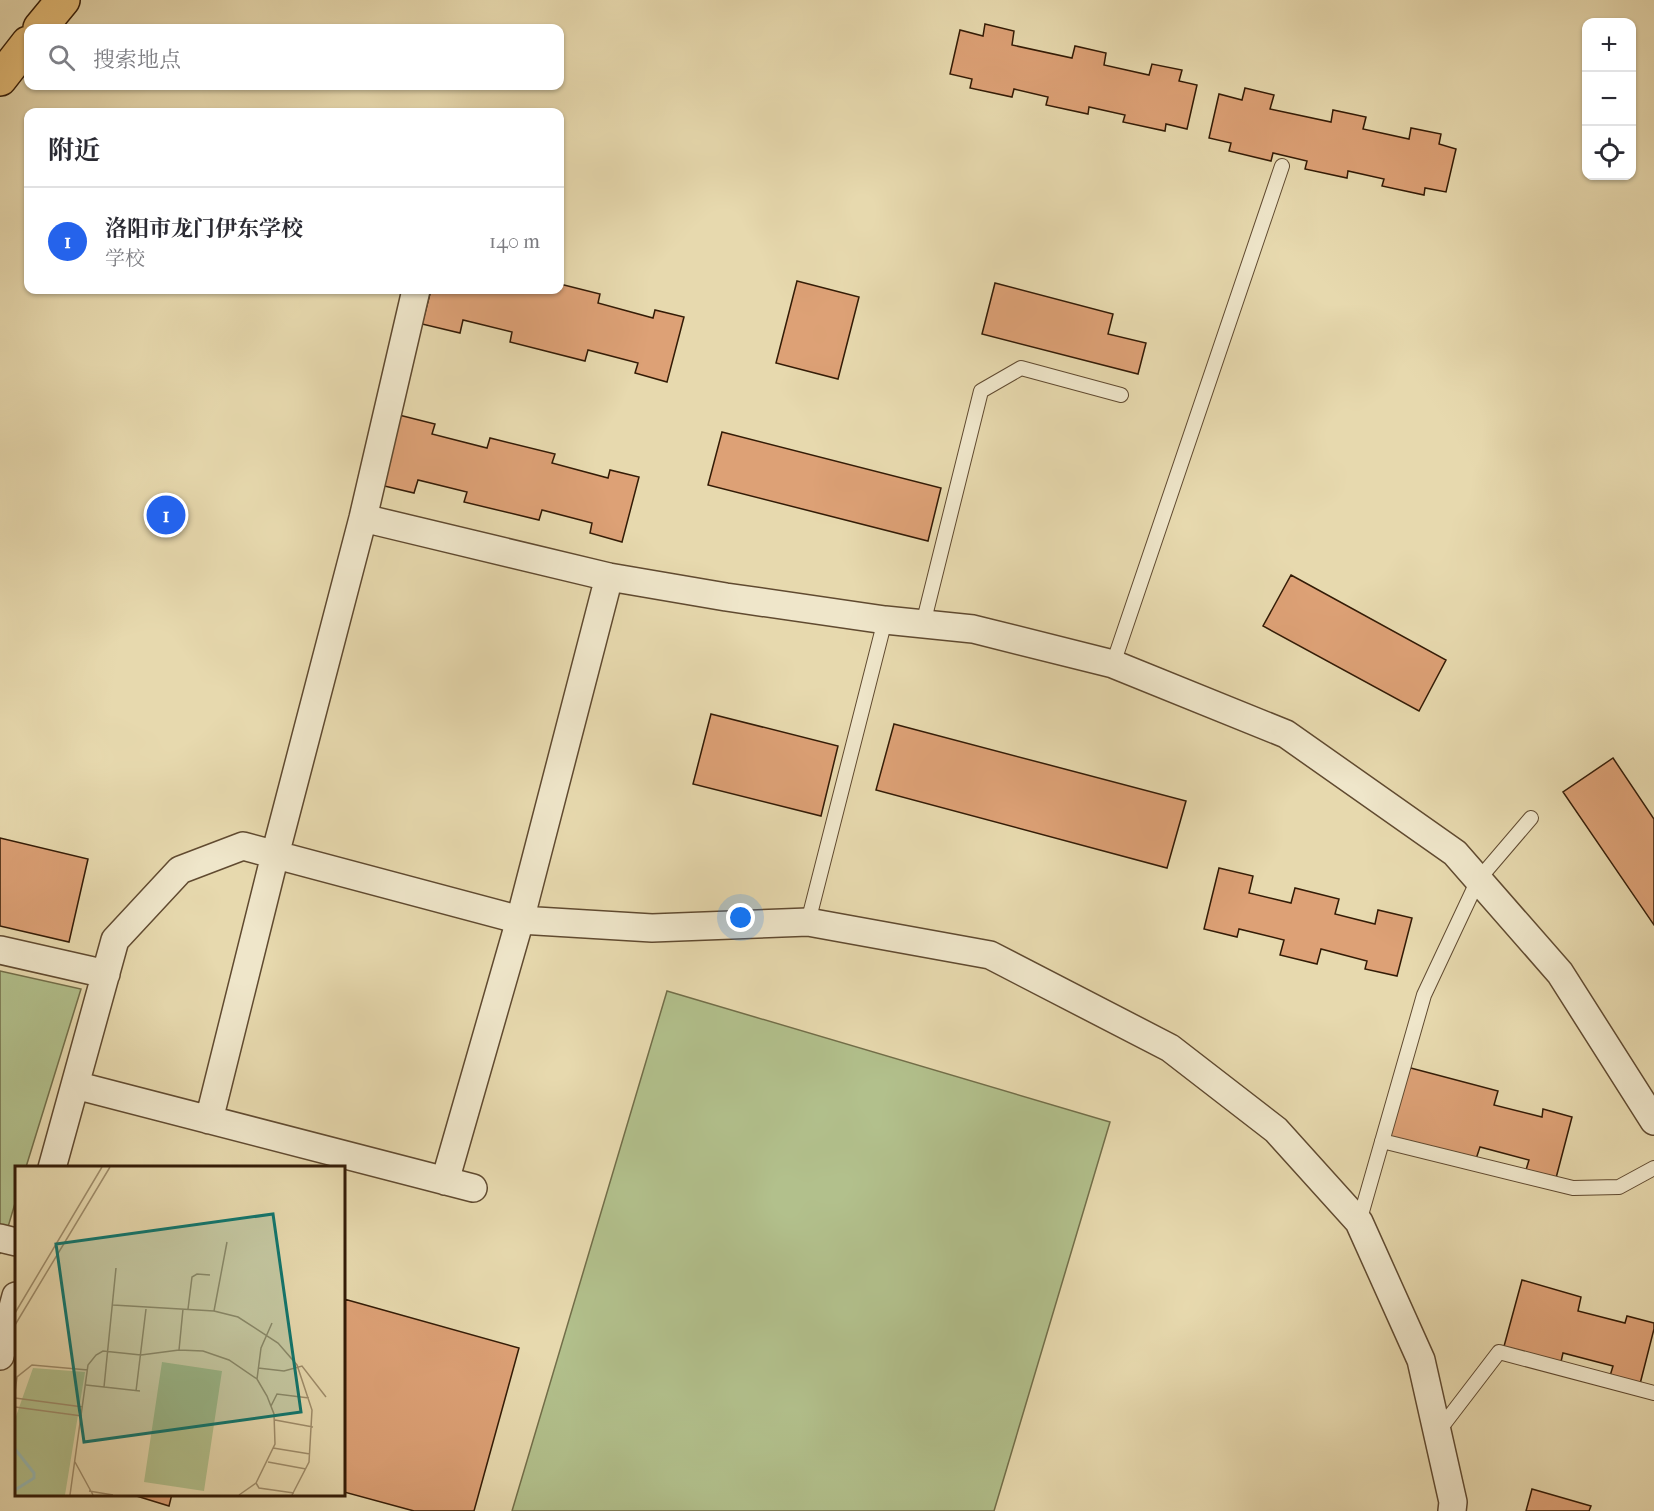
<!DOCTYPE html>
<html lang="zh">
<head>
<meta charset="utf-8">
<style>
	:root { --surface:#fff; --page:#f2f2f3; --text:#2b2b33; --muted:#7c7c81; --line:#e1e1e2; --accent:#2563eb }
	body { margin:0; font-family:"IM FELL French Canon","Noto Serif SC",serif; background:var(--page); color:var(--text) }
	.controls { position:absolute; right:18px; top:18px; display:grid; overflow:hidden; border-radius:12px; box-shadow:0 2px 4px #0004 }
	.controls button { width:54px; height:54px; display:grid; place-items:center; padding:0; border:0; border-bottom:2px solid var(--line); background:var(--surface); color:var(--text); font:30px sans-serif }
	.you { position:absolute; left:741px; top:918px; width:21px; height:21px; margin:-15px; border:4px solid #fff; border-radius:50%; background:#1a73e8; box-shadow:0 0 0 9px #1a73e833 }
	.badge { display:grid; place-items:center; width:39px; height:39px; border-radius:50%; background:var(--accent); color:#fff; font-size:20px; font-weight:700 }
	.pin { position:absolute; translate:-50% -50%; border:3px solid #fff; box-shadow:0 2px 6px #0006 }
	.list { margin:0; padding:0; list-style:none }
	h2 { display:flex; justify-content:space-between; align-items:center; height:78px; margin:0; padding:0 24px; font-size:26px }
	h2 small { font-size:20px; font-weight:400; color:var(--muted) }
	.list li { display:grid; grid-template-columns:39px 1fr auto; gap:18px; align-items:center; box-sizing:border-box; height:108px; padding:0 24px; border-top:2px solid var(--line) }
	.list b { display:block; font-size:22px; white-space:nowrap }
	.list p { margin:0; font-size:20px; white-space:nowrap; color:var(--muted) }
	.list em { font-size:20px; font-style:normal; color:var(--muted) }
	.icon { flex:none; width:33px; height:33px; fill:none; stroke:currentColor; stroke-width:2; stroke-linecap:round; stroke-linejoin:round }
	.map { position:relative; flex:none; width:1654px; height:1511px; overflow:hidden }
	.search { position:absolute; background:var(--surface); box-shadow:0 2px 4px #0004; left:24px; top:24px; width:540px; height:66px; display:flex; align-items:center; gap:15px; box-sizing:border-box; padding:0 21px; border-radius:12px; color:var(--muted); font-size:22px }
	.panel { position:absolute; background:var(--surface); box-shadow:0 2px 4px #0004; left:24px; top:108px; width:540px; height:186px; border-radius:12px }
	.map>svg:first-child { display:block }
	.green { fill:#b2c08c; stroke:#726e49; stroke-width:1.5 }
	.building { fill:#dda176; stroke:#331b06; stroke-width:1.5 }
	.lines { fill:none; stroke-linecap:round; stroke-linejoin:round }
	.service-casing { stroke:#604a30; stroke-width:16 }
	.minor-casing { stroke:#604a30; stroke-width:30 }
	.primary-casing { stroke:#331b06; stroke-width:36 }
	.service { stroke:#efe6ca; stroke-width:14 }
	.minor { stroke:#efe6ca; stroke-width:27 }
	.primary { stroke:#e4bc77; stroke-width:33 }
	.inset-river { fill:none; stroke:#98b9b3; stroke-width:3 }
	.inset-road { fill:none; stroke:#9f8d6b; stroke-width:1.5 }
	.view { fill:#0f766e; fill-opacity:0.15; stroke:#0f766e; stroke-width:3 }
	.inset-edge { fill:none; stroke:#331b06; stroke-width:3 }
</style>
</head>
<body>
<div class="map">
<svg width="1654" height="1511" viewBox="0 0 1654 1511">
	<rect width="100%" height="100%" fill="#e7d9ae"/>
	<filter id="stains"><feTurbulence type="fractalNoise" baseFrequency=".00333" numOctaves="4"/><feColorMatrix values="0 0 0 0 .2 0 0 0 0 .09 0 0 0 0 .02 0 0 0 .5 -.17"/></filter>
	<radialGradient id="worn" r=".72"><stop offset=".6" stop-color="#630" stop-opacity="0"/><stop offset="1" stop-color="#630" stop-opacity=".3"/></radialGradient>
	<path class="green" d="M0,971L81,989L26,1167L16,1168V1200L0,1254Z
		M667,991L1110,1122L994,1511H512Z"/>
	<path class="building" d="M985,24L1014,31L1012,45L1072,58L1075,46L1106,53L1104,65L1149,75L1152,64L1182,70L1179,81L1197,85L1187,129L1166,124L1165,131L1123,122L1125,115L1089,107L1088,114L1046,105L1048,97L1014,89L1012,97L970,88L972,79L950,74L960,30L983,36Z
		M1245,88L1274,95L1270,109L1331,122L1333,110L1366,117L1363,129L1409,139L1411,128L1441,134L1439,144L1456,149L1446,192L1425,188L1424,195L1382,186L1384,179L1348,171L1347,178L1305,169L1307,161L1273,153L1271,161L1229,151L1231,143L1209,138L1219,94L1242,100Z
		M797,281L859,297L838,379L776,363Z
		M995,283L1113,314L1108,334L1146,343L1138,374L982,334Z
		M560,284L600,294L598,303L653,318L655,310L684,317L667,382L635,373L638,363L588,350L585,361L510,342L512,332L463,320L460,333L422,324L431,290H560Z
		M395,414L435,424L432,434L487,448L490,438L555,454L552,463L608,478L610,470L639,477L622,542L590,533L592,523L542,510L539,520L464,502L467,492L418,480L414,493L376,484Z
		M722,432L941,488L928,541L708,485Z
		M1291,575L1446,660L1419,711L1263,626Z
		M711,714L838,746L821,816L693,784Z
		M894,724L1186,801L1167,868L876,790Z
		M1613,758L1654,819V925L1563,792Z
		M0,838L88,859L69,942L0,926Z
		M1219,868L1253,876L1249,893L1291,903L1295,888L1339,899L1335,914L1375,924L1378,910L1412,918L1397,976L1365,969L1367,961L1321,949L1317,964L1280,955L1284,940L1239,929L1237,937L1204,929Z
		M1407,1067L1498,1091L1494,1105L1542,1117L1543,1109L1572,1117L1556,1178L1526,1170L1529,1160L1480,1147L1476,1159L1389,1137Z
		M1522,1280L1581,1297L1578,1311L1625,1323L1627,1316L1654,1323V1329L1640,1384L1610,1376L1613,1366L1563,1353L1560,1366L1503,1350Z
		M344,1299L519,1348L474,1511H414L344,1492Z
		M1532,1489L1591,1506L1589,1511H1526Z
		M130,1494H172L169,1506Z"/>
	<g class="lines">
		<g class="service-casing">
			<path id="service" d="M923,624L981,391L1021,368L1121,395
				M1113,664L1282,166
				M808,922L885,620
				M1382,1141L1573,1188L1619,1187L1654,1168
				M1359,1222L1424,995L1478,880L1531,818
				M1437,1433L1499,1352L1654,1393"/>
		</g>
		<g class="minor-casing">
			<path id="minor" d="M363,518L609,577L726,597L885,620L973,629L1113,664L1286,734L1455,853L1560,973L1654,1121
				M0,950L106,974
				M75,1085L473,1188
				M209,1120L275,855L363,518L416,290
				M52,1168L115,940L180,870L243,846L520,920L652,928L808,922L990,955L1170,1048L1276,1130L1359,1222L1421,1360L1453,1502L1452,1511
				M445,1181L520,920L609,577
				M0,1238L16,1242
				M0,1356L16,1296"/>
		</g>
		<g class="primary-casing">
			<path id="primary" d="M40,28L63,0
				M0,79L28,43"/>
		</g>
		<use href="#service" class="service"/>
		<use href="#minor" class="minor"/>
		<use href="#primary" class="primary"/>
	</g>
	<g transform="translate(15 1166)">
		<rect width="330" height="330" fill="#e7d9ae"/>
		<path d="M147,196L207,205L189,325L129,316ZM18,202L70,206L50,329H0V253Z" fill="#b2c08c"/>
		<path class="inset-river" d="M0,283L19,307V312L0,324"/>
		<path class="inset-road" d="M98,139L199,145L223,151L263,177L282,199L297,244L294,296L277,329M173,143L177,111L182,108L195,109M199,145L212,76M0,147L87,1M0,159L95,1M164,184L168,143M243,202L269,205L287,200L311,231M242,213L246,182L257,157M71,219L125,225M89,221L101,102M121,225L131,143M0,226L2,211L17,199L73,204M0,232L68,241M256,240L262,228L294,232M0,241L67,250M260,254L298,261M258,282L295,288M60,296L78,329M253,296L291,303M241,317L244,322L279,327M74,325L98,329M55,329L73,199L81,189L88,185L126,189L164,184L188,185L214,194L242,213L252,230L259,248L260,278L241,317L224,329"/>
		<path class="view" d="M258,48L286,246L69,276L41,78Z"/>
		<rect width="330" height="330" class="inset-edge"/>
	</g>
	<rect width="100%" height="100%" filter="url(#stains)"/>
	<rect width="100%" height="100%" fill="url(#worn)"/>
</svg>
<div class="controls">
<button>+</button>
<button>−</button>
<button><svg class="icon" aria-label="locate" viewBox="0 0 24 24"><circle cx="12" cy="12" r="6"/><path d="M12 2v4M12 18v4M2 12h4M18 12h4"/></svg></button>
</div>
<div class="you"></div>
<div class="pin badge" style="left:166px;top:515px">1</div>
<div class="search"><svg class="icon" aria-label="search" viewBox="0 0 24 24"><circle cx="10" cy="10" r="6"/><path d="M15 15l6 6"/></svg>搜索地点</div>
<section class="panel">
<h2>附近<small></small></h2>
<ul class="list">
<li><span class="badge">1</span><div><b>洛阳市龙门伊东学校</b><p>学校</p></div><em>140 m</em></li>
</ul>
</section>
</div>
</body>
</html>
